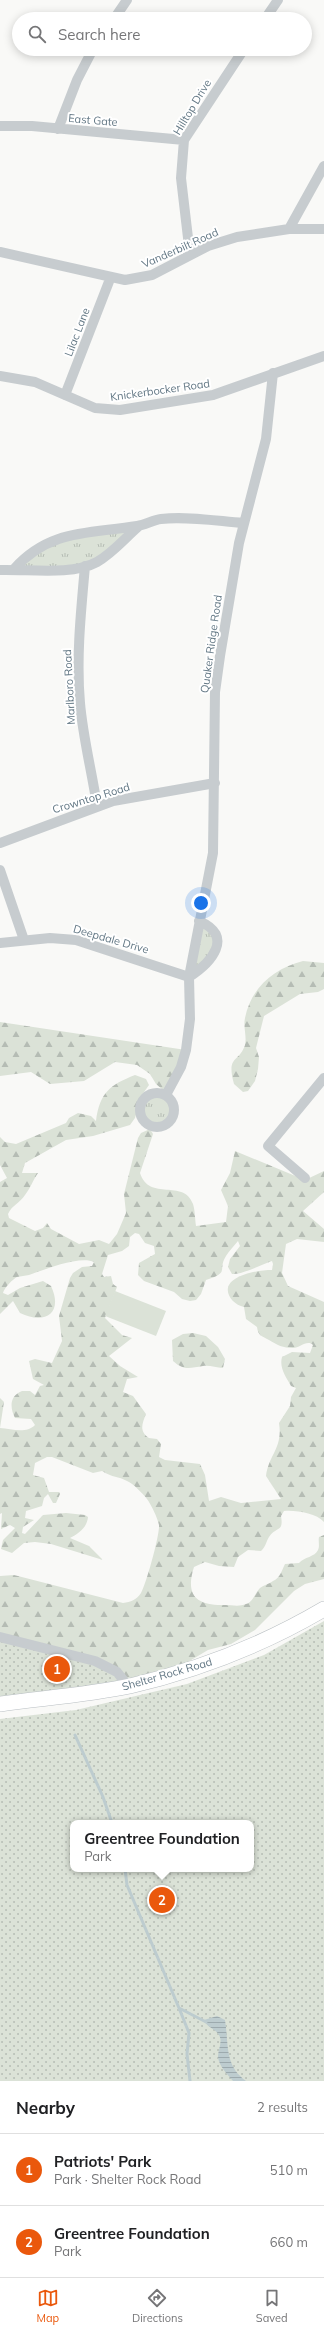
<!DOCTYPE html>
<html lang="en">
<head>
<meta charset="utf-8">
<style>
	:root { --surface:#fff; --page:#f6f6f6; --text:#202124; --muted:#757577; --line:#e0e0e0; --accent:#ea580c }
	body { margin:0; font-family:Mulish,sans-serif; background:var(--page); color:var(--text) }
	.you { position:absolute; left:201px; top:903px; width:14px; height:14px; margin:-10px; border:3px solid #fff; border-radius:50%; background:#1a73e8; box-shadow:0 0 0 6px #1a73e833 }
	.badge { display:grid; place-items:center; width:26px; height:26px; border-radius:50%; background:var(--accent); color:#fff; font-size:13px; font-weight:700 }
	.pin { position:absolute; translate:-50% -50%; border:2px solid #fff; box-shadow:0 1px 4px #0006 }
	.popup { position:absolute; left:70px; top:1820px; width:184px; height:52px; box-sizing:border-box; display:grid; place-content:center; border-radius:8px; background:var(--surface); filter:drop-shadow(0 1px 3px #0005); font-size:13px; white-space:nowrap; color:var(--muted) }
	.popup b { font-size:15px; color:var(--text) }
	.popup::after { content:''; position:absolute; left:50%; top:100%; margin-left:-8px; border:8px solid transparent; border-top-color:var(--surface) }
	.list { margin:0; padding:0; list-style:none }
	h2 { display:flex; justify-content:space-between; align-items:center; height:52px; margin:0; padding:0 16px; font-size:17px }
	h2 small { font-size:13px; font-weight:400; color:var(--muted) }
	.list li { display:grid; grid-template-columns:26px 1fr auto; gap:12px; align-items:center; box-sizing:border-box; height:72px; padding:0 16px; border-top:1px solid var(--line) }
	.list b { display:block; font-size:15px; white-space:nowrap }
	.list p { margin:0; font-size:13px; white-space:nowrap; color:var(--muted) }
	.list em { font-size:13px; font-style:normal; color:var(--muted) }
	.icon { flex:none; width:22px; height:22px; fill:none; stroke:currentColor; stroke-width:2; stroke-linecap:round; stroke-linejoin:round }
	.map { position:relative; flex:none; width:324px; height:2081px; overflow:hidden }
	.search { position:absolute; background:var(--surface); box-shadow:0 2px 10px #0003; left:12px; right:12px; top:12px; height:44px; display:flex; align-items:center; gap:10px; box-sizing:border-box; padding:0 14px; border-radius:22px; color:var(--muted); font-size:15px }
	.sheet { height:196px; background:var(--surface) }
	nav { display:flex; justify-content:space-around; align-items:center; box-sizing:border-box; height:56px; border-top:1px solid var(--line); background:var(--surface); font-size:11px; color:var(--muted) }
	nav a { display:grid; justify-items:center; gap:2px }
	nav .on { color:var(--accent) }
	.map>svg:first-child { display:block }
	.grass { fill:url(#grass-tufts) }
	.forest { fill:url(#forest-firs); fill-rule:evenodd }
	.park { fill:url(#park-dots); fill-rule:evenodd }
	.garden { fill:#dbe2d7 }
	.water { fill:url(#water-rules) }
	.lines { fill:none; stroke-linecap:round; stroke-linejoin:round }
	.stream { stroke:#bdcccf; stroke-width:3 }
	.secondary-casing { stroke:#b9bfc3; stroke-width:16 }
	.street { stroke:#c7cccf; stroke-width:10 }
	.secondary { stroke:#fff; stroke-width:15 }
	.labels { text-anchor:middle; dominant-baseline:central; stroke-width:4; stroke-linejoin:round; paint-order:stroke }
	.street-label { font-size:11px; fill:#627784; stroke:#fff }
</style>
</head>
<body>
<div class="map">
<svg width="324" height="2081" viewBox="0 0 324 2081">
	<defs>
		<pattern id="grass-tufts" width="24" height="20" patternUnits="userSpaceOnUse"><rect width="24" height="20" fill="#dbe2d7"/><path d="M3 7l-1-3M5 7V3M7 7l1-3M15 17l-1-3M17 17v-4M19 17l1-3" fill="none" stroke="#b5bcb4"/></pattern>
		<pattern id="forest-firs" width="22" height="20" patternUnits="userSpaceOnUse"><rect width="22" height="20" fill="#dbe2d7"/><path d="M5 1l3.5 6h-7zM16 11l3.5 6h-7z" fill="#b5bcb4"/></pattern>
		<pattern id="park-dots" width="8" height="8" patternUnits="userSpaceOnUse"><rect width="8" height="8" fill="#dbe2d7"/><path d="M2 2h.1M6 6h.1" fill="none" stroke="#b5bcb4" stroke-width="1.8" stroke-linecap="round"/></pattern>
		<pattern id="water-rules" width="6" height="5" patternUnits="userSpaceOnUse"><rect width="6" height="5" fill="#bdcccf"/><path d="M0 2.5h6" fill="none" stroke="#9daaae"/></pattern>
	</defs>
	<rect width="100%" height="100%" fill="#f9f9f7"/>
	<path class="grass" d="M139,526L85,566L14,569L44,544Z
		M199,921L208,925L217,946L189,977Z
		M140 1110a17 17 0 1 1 34 0a17 17 0 1 1-34 0Z"/>
	<path class="forest" d="M303,961L324,963V989L318,992L300,994L264,1016L256,1048L259,1057L258,1069L255,1081L248,1091L243,1092L234,1084C226,1055 239,1063 245,1045C247,1036 243,1027 245,1018C251,987 275,968 303,961Z
		M0,1022L186,1050L168,1088L163,1090L156,1084L150,1074L137,1065L115,1062L84,1081L50,1084L31,1072L0,1076Z
		M135,1075L146,1079L149,1085L142,1095L135,1118L130,1125L93,1136L66,1140L25,1163L22,1173H38C33,1180 30,1189 25,1195C20,1203 12,1205 8,1214L9,1218L35,1231L43,1228L47,1223L51,1229L79,1244L99,1240L109,1244L117,1234L126,1213L124,1194L138,1138L141,1133L150,1129L153,1134L140,1173C149,1202 184,1178 193,1204C195,1210 195,1219 196,1226L226,1222L228,1206L221,1190L230,1173L235,1151L305,1180L324,1171V1192L303,1211L324,1229V1242L297,1239L286,1244L282,1273L288,1286L324,1302V1522C316,1513 296,1510 284,1511L281,1516C284,1533 276,1526 269,1537C266,1542 266,1546 261,1551L248,1550L238,1557L234,1567L219,1566L205,1562L194,1567C185,1595 196,1606 225,1605C232,1605 239,1607 246,1604C253,1602 255,1593 260,1588C264,1585 269,1584 273,1581C280,1578 282,1570 285,1564L299,1563C304,1557 315,1557 318,1550C320,1546 318,1541 319,1537L324,1535V1579L305,1584L294,1591L255,1630L231,1644L208,1650L161,1678L128,1686L0,1637V1576L14,1575L123,1603C131,1602 136,1600 141,1593C146,1585 160,1534 159,1525C157,1517 152,1506 147,1499C143,1494 133,1483 127,1481C118,1476 113,1478 102,1471L93,1473L52,1457H47L35,1463L33,1475L44,1478L49,1492H59L60,1494L56,1503H53L48,1494L44,1498L42,1506L26,1511L25,1518L34,1520L23,1527L22,1533L25,1534L43,1515L66,1513L85,1515L88,1517C87,1528 78,1534 70,1538L89,1546L103,1560L51,1544L35,1542L24,1543L12,1553L1,1549L3,1540L15,1528L10,1525L1,1529L2,1513L0,1514V1398L4,1402L0,1428C12,1429 26,1434 35,1425L31,1419L15,1418C10,1408 9,1396 22,1391H30L35,1395L40,1386L44,1385L33,1379L29,1361L35,1359L52,1363L62,1341L59,1316L70,1278L73,1273L82,1267L92,1266L94,1262C80,1255 43,1270 29,1275C25,1276 21,1276 17,1277C13,1279 4,1288 3,1293L8,1295L20,1288L43,1281L51,1286C64,1314 44,1325 20,1313L13,1301L0,1314V1182L7,1178L0,1165V1137L5,1142L16,1144L66,1123L69,1118L78,1113L91,1116L96,1121C100,1092 110,1085 135,1075ZM135,1233L139,1234L145,1243L154,1246L155,1254L139,1263L138,1275L144,1281L174,1292L182,1299L190,1301L196,1300L201,1294L206,1280C231,1272 217,1270 226,1256C229,1251 234,1246 238,1241L240,1246L230,1259L228,1267L232,1274C241,1275 261,1265 272,1261L273,1264L272,1270C261,1270 244,1273 235,1279C220,1288 231,1304 244,1307L246,1319L257,1327C258,1336 262,1336 269,1340C277,1345 283,1348 293,1348C300,1348 307,1339 313,1345L310,1353L292,1352L282,1357C279,1368 286,1377 291,1386L296,1388L291,1397L290,1406L279,1423C283,1448 269,1454 266,1476L281,1499L241,1503L221,1497L209,1501L205,1475L200,1464L165,1460L159,1457L161,1444L157,1439L149,1438C139,1431 142,1424 146,1414L133,1396L123,1392L127,1379L138,1377L120,1366L109,1356L132,1338L122,1335L105,1318L117,1287L113,1284L111,1276L104,1277L102,1274L108,1255L122,1251L129,1246L130,1237Z
		M193,1333L206,1336L218,1347L225,1359L223,1368C216,1368 210,1365 203,1366C190,1368 184,1371 173,1361L172,1340L183,1334Z"/>
	<path class="park" d="M324,1621V2081H0V1719L76,1710L187,1684L264,1655ZM73,1823H251V1869H73Z
		M0,1637L109,1666L128,1686L0,1704Z"/>
	<path class="garden" d="M115,1291L166,1311L156,1336L105,1316Z"/>
	<path class="water" d="M217,2016L225,2020C229,2044 224,2065 246,2081H233C227,2074 219,2066 218,2057C218,2049 223,2042 219,2035C215,2028 207,2028 204,2020Z"/>
	<g class="lines">
		<path class="stream" d="M75,1735L103,1797L112,1823
			M125,1869L127,1885L179,2008L206,2022
			M179,2008L189,2033L187,2054L190,2081"/>
		<g class="secondary-casing">
			<path id="secondary" d="M0,1704C43,1698 87,1695 130,1686C198,1670 263,1645 324,1609"/>
		</g>
		<path class="street" d="M114,19L127,0
			M265,19L278,0
			M0,126H32L184,140
			M58,129L77,80L93,49
			M289,229L324,166
			M0,252L125,280L152,275L208,246L237,237L289,229H324
			M190,255L181,178L184,140L244,49
			M0,376L35,382L95,408L120,410L213,395L324,356
			M65,395L110,279
			M85,566C81,611 76,658 80,703C83,738 92,772 97,806
			M14,569C50,529 89,534 137,526C145,525 153,520 161,519C187,516 217,521 243,523
			M0,570C29,569 71,576 97,562C113,553 125,538 139,526
			M0,843L113,801L215,783
			M0,870L24,940
			M0,943L50,938L76,940L189,977C211,963 235,936 199,921
			M140 1110a17 17 0 1 1 34 0a17 17 0 1 1-34 0Z
			M166,1095L181,1067L186,1050L190,1019L189,977L213,853L215,692L220,656L239,543L266,439L273,373
			M305,1178L268,1146L324,1078
			M0,1637L95,1661L117,1672L128,1686"/>
		<use href="#secondary" class="secondary"/>
	</g>
	<g class="labels">
		<g class="street-label">
			<text transform="translate(192 107) rotate(-59)">Hilltop Drive</text>
			<text transform="translate(93 120) rotate(5)">East Gate</text>
			<text transform="translate(180 248) rotate(-24)">Vanderbilt Road</text>
			<text transform="translate(77 332) rotate(-69)">Lilac Lane</text>
			<text transform="translate(160 390) rotate(-8)">Knickerbocker Road</text>
			<text transform="translate(211 644) rotate(-82)">Quaker Ridge Road</text>
			<text transform="translate(69 687) rotate(-93)">Marlboro Road</text>
			<text transform="translate(91 798) rotate(-17)">Crowntop Road</text>
			<text transform="translate(111 939) rotate(16)">Deepdale Drive</text>
			<text transform="translate(167 1674) rotate(-16)">Shelter Rock Road</text>
		</g>
	</g>
</svg>
<div class="you"></div>
<div class="pin badge" style="left:57px;top:1669px">1</div>
<div class="pin badge" style="left:162px;top:1900px">2</div>
<div class="popup"><b>Greentree Foundation</b>Park</div>
<div class="search"><svg class="icon" aria-label="search" viewBox="0 0 24 24"><circle cx="10" cy="10" r="6"/><path d="M15 15l6 6"/></svg>Search here</div>
</div>
<section class="sheet">
<h2>Nearby<small>2 results</small></h2>
<ul class="list">
<li><span class="badge">1</span><div><b>Patriots' Park</b><p>Park · Shelter Rock Road</p></div><em>510 m</em></li>
<li><span class="badge">2</span><div><b>Greentree Foundation</b><p>Park</p></div><em>660 m</em></li>
</ul>
</section>
<nav>
<a class="on"><svg class="icon" aria-label="map" viewBox="0 0 24 24"><path d="M3 6l6-2 6 2 6-2v14l-6 2-6-2-6 2zM9 4v14M15 6v14"/></svg>Map</a>
<a><svg class="icon" aria-label="directions" viewBox="0 0 24 24"><path d="M12 3l9 9-9 9-9-9zM9 14v-3h6M13 9l2 2-2 2"/></svg>Directions</a>
<a><svg class="icon" aria-label="saved" viewBox="0 0 24 24"><path d="M7 4h10v16l-5-4-5 4z"/></svg>Saved</a>
</nav>
</body>
</html>
